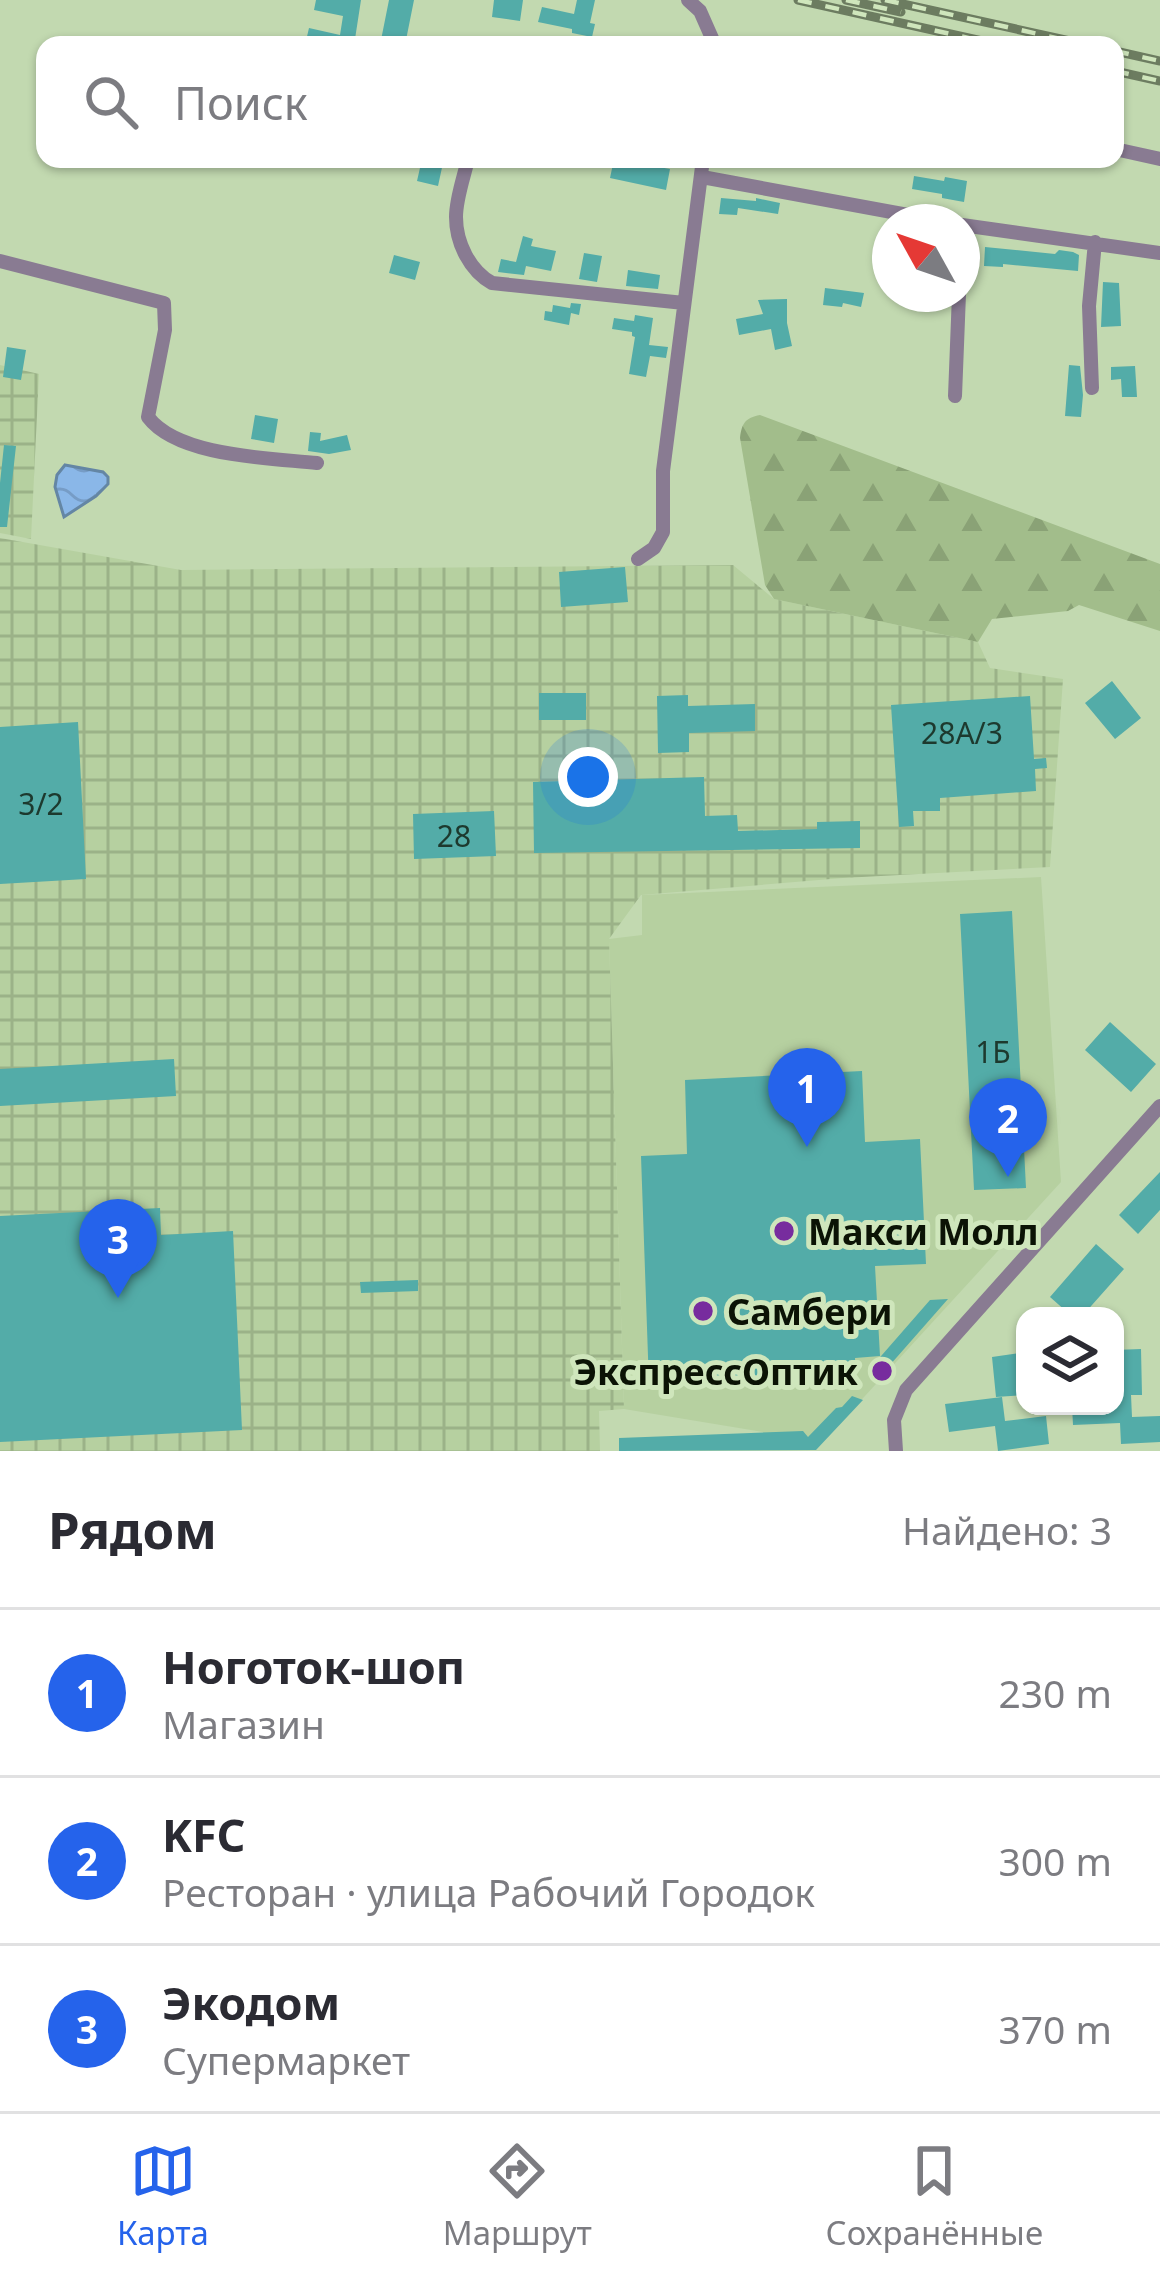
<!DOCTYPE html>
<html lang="ru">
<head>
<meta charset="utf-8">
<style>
	:root { --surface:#fff; --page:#f2f2f3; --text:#2b2b33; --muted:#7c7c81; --line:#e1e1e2; --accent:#2563eb }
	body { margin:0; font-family:"Noto Sans",sans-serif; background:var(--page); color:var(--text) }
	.controls { position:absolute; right:36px; bottom:36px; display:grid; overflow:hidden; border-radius:24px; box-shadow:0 3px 9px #0004 }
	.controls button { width:108px; height:108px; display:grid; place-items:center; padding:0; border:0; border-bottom:3px solid var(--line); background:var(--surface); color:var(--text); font:60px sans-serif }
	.compass { position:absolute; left:872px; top:204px; width:108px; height:108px; border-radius:50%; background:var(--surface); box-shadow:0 3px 9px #0004; rotate:310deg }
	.you { position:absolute; left:588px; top:777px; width:42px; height:42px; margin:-30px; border:9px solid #fff; border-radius:50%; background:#1a73e8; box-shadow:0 0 0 18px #1a73e833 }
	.badge { display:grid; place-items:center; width:78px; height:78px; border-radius:50%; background:var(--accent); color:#fff; font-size:39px; font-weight:700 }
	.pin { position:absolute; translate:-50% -99px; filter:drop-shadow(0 3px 6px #0008) }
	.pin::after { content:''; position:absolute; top:63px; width:42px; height:36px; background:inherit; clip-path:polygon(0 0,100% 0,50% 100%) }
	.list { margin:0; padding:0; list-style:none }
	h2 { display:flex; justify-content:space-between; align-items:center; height:156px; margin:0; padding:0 48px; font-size:51px }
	h2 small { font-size:39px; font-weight:400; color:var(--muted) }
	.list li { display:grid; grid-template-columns:78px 1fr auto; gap:36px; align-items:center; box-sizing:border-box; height:168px; padding:0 48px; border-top:3px solid var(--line) }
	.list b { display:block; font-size:45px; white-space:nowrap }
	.list p { margin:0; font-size:39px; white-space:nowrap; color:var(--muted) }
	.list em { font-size:39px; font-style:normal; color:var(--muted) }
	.icon { flex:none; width:66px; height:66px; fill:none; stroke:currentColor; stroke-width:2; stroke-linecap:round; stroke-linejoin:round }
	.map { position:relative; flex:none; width:1160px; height:1451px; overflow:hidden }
	.search { position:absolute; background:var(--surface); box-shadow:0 3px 9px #0004; left:36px; right:36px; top:36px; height:132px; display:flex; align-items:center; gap:30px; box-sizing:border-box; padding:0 42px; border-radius:24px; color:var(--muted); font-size:45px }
	.sheet { height:660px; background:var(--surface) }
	nav { display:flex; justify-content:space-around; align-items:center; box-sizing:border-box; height:168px; border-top:3px solid var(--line); background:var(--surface); font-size:33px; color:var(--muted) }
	nav a { display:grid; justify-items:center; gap:6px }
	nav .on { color:var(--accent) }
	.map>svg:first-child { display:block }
	.built { fill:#b6d0a0 }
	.industrial { fill:url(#industrial-grid) }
	.forest { fill:url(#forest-firs) }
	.water { fill:url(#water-waves); stroke:#6486a4; stroke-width:3 }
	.building { fill:#53aca8 }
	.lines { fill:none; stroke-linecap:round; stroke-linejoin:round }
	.minor { stroke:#897b92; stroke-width:14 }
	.rail-casing { stroke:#6c7c60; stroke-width:9 }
	.rail { stroke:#cfe6bc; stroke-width:4.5; stroke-dasharray:14; stroke-linecap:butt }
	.poi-dot { fill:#772c9e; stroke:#cfe6bc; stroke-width:4.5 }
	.labels { text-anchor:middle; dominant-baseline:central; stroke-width:10; stroke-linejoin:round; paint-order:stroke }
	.number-label { font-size:30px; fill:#1d392e }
	.poi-label { font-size:36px; font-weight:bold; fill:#0b1305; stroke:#cfe6bc; text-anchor:start }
</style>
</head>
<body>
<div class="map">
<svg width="1160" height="1451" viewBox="0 0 1160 1451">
	<defs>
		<pattern id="industrial-grid" width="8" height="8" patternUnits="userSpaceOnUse" patternTransform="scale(3)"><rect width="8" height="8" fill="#b6d0a0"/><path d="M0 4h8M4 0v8" fill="none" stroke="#9bb288"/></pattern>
		<pattern id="forest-firs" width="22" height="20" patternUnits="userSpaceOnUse" patternTransform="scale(3)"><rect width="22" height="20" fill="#a2bd8b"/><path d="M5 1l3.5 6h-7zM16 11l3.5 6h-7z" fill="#8aa276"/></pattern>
		<pattern id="water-waves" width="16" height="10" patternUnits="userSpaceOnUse" patternTransform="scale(3)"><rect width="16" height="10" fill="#8ab7e8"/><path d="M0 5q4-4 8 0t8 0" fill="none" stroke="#769cc6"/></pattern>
	</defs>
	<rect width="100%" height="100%" fill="#c2d9b0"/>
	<path class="built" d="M1041,877L1061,1182L821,1444L767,1448L763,1432L624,1409L609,939L642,935V895Z"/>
	<path class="industrial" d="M0,365L39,374L31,539L0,533Z
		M0,538L181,570L733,565L774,599L978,642L990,668L1063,679L1050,867L843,878L641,895L609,939L624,1409L599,1411L600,1451H0Z"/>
	<path class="forest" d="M760,415L1160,564V631L1079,605L1068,611L992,619L978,642L774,599L765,585L740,438C742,423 745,418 760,415Z"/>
	<path class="water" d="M65,465L103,472L108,477V484L96,496L64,517L55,487L57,475Z"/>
	<path class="building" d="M316,0H361L355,39L363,41V45H305L309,28L340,35L343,16L314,10Z
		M389,0H414L405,45H380Z
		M494,0H523L520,21L492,17Z
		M577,0H595L590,23L595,24L592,37L572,33V29L538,22L542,7L574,14Z
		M422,159L443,163L438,186L417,181Z
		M614,159L670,169L666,190L610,178Z
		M914,176L944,181L945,177L967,181L964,202L942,198V194L912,189Z
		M721,198L756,201V198L780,203L778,214L738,208L737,215L719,214Z
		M523,236L533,239L531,246L556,251L551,271L526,266L524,275L498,272L501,259L516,262Z
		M985,247L1055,254L1059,250L1073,252L1079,255L1078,271L1003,264V267L984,266Z
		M584,253L602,256L597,282L579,279Z
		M394,255L420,262L415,280L389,273Z
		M628,270L660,275L658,289L626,286Z
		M1103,282L1119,283L1121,326L1101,327Z
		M825,288L864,293L861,307L843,303L842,307L823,305Z
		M787,299V323L792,346L775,350L771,329L739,335L736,319L763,314L758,300Z
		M571,303L581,304L579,315L571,313L569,325L544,320L545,311L552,312L553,305L570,308Z
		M635,315L653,318L649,345L668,347L666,358L650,356L646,377L629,374L635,337L632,336V332L612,329L614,318L634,321Z
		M7,347L26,350L21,380L3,377Z
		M1069,365L1080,366L1083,395L1081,417L1065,416Z
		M1135,366L1137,397H1122L1121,379L1111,380V367Z
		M255,415L278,419L274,443L251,439Z
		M310,432L321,433L320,441L347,435L351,450L329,454L308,451Z
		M4,445L16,446L7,527H0V483Z
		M625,567L628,602L561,607L559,572Z
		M1112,681L1141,718L1115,739L1085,703Z
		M539,693H586V720H539Z
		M688,695V706L755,704V731L689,733V752L658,753L657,696Z
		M1030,696L1034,759L1046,758L1047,768L1035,769L1036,791L940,798V811H913L914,826L899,827L891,705Z
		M78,722L86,879L0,884V727Z
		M704,777L705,816L737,815L738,831L817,829V822L860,821V848L534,853L533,782Z
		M494,811L496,856L414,859L413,814Z
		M1012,911L1026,1188L974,1190L960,914Z
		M1110,1022L1156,1064L1131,1092L1085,1050Z
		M174,1059L176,1096L0,1106V1069Z
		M862,1071L865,1142L920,1139L926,1264L875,1266L880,1356L855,1358L856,1376L649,1385L641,1156L687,1154L685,1080Z
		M1160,1172V1210L1138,1234L1119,1215Z
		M160,1208L161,1235L233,1231L242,1430L0,1442V1216Z
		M1096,1244L1124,1269L1084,1314L1067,1312L1050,1297Z
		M418,1280V1291L361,1293L360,1282Z
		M948,1299L897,1357L880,1376L875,1363L930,1300Z
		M1141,1349L1142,1395H1131L1132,1417L1160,1416V1442L1121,1444L1120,1423L1073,1425L1072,1406H1115V1350Z
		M1019,1353L1020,1380L1025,1379V1395L996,1397L992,1357Z
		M852,1396L863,1400L816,1450L619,1451V1438L803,1431L808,1437L836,1408L842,1407Z
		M1002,1397L1005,1421L1046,1416L1049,1444L998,1451L995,1426L949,1432L945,1404Z"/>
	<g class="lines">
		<path class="minor" d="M688,0L700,11L715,45
			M1115,149L1160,159
			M468,159C464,177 456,198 456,217C456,243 470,271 492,283L684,303
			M702,177L946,222
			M962,225L1160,253
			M0,261L164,303L165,330L148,417C178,457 271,458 317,463
			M1092,388L1089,306L1095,242
			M955,396L959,294
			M638,559L654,548L663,532V471L703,159
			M896,1451L894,1420L906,1390L1160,1106"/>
		<g class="rail-casing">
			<path id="rail" d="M798,0L1000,45
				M846,0L901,12
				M885,0L1088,45
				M1115,51L1160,61
				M1115,71L1160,81"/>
		</g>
		<use href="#rail" class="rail"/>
	</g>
	<g class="poi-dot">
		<circle cx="784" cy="1231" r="12"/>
		<circle cx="703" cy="1311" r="12"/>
		<circle cx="882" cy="1371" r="12"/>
	</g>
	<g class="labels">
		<g class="number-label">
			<text x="962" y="732">28А/3</text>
			<text x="41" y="803">3/2</text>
			<text x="454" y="835">28</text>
			<text x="993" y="1051">1Б</text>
		</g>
		<g class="poi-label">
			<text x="808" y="1231">Макси Молл</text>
			<text x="727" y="1311">Самбери</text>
			<text x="858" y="1371" text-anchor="end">ЭкспрессОптик</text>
		</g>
	</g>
</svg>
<div class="controls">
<button><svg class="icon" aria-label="layers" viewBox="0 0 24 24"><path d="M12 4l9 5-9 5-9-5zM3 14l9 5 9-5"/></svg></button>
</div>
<svg class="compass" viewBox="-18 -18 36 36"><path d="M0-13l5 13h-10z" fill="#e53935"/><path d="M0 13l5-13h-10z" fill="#7c7c81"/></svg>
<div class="you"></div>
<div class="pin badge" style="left:807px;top:1147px">1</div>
<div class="pin badge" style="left:1008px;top:1177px">2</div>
<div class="pin badge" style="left:118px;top:1298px">3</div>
<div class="search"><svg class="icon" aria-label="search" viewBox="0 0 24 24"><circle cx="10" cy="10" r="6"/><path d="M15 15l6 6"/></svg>Поиск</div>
</div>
<section class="sheet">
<h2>Рядом<small>Найдено: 3</small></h2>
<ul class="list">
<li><span class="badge">1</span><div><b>Ноготок-шоп</b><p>Магазин</p></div><em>230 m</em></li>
<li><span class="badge">2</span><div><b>KFC</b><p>Ресторан · улица Рабочий Городок</p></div><em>300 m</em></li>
<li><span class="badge">3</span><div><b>Экодом</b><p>Супермаркет</p></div><em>370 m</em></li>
</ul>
</section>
<nav>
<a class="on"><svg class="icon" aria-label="map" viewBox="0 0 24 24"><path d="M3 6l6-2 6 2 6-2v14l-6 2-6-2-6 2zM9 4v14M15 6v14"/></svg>Карта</a>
<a><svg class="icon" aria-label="directions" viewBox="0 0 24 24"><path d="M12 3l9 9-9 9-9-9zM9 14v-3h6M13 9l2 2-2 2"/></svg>Маршрут</a>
<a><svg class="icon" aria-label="saved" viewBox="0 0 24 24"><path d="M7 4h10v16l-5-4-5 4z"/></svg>Сохранённые</a>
</nav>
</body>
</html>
